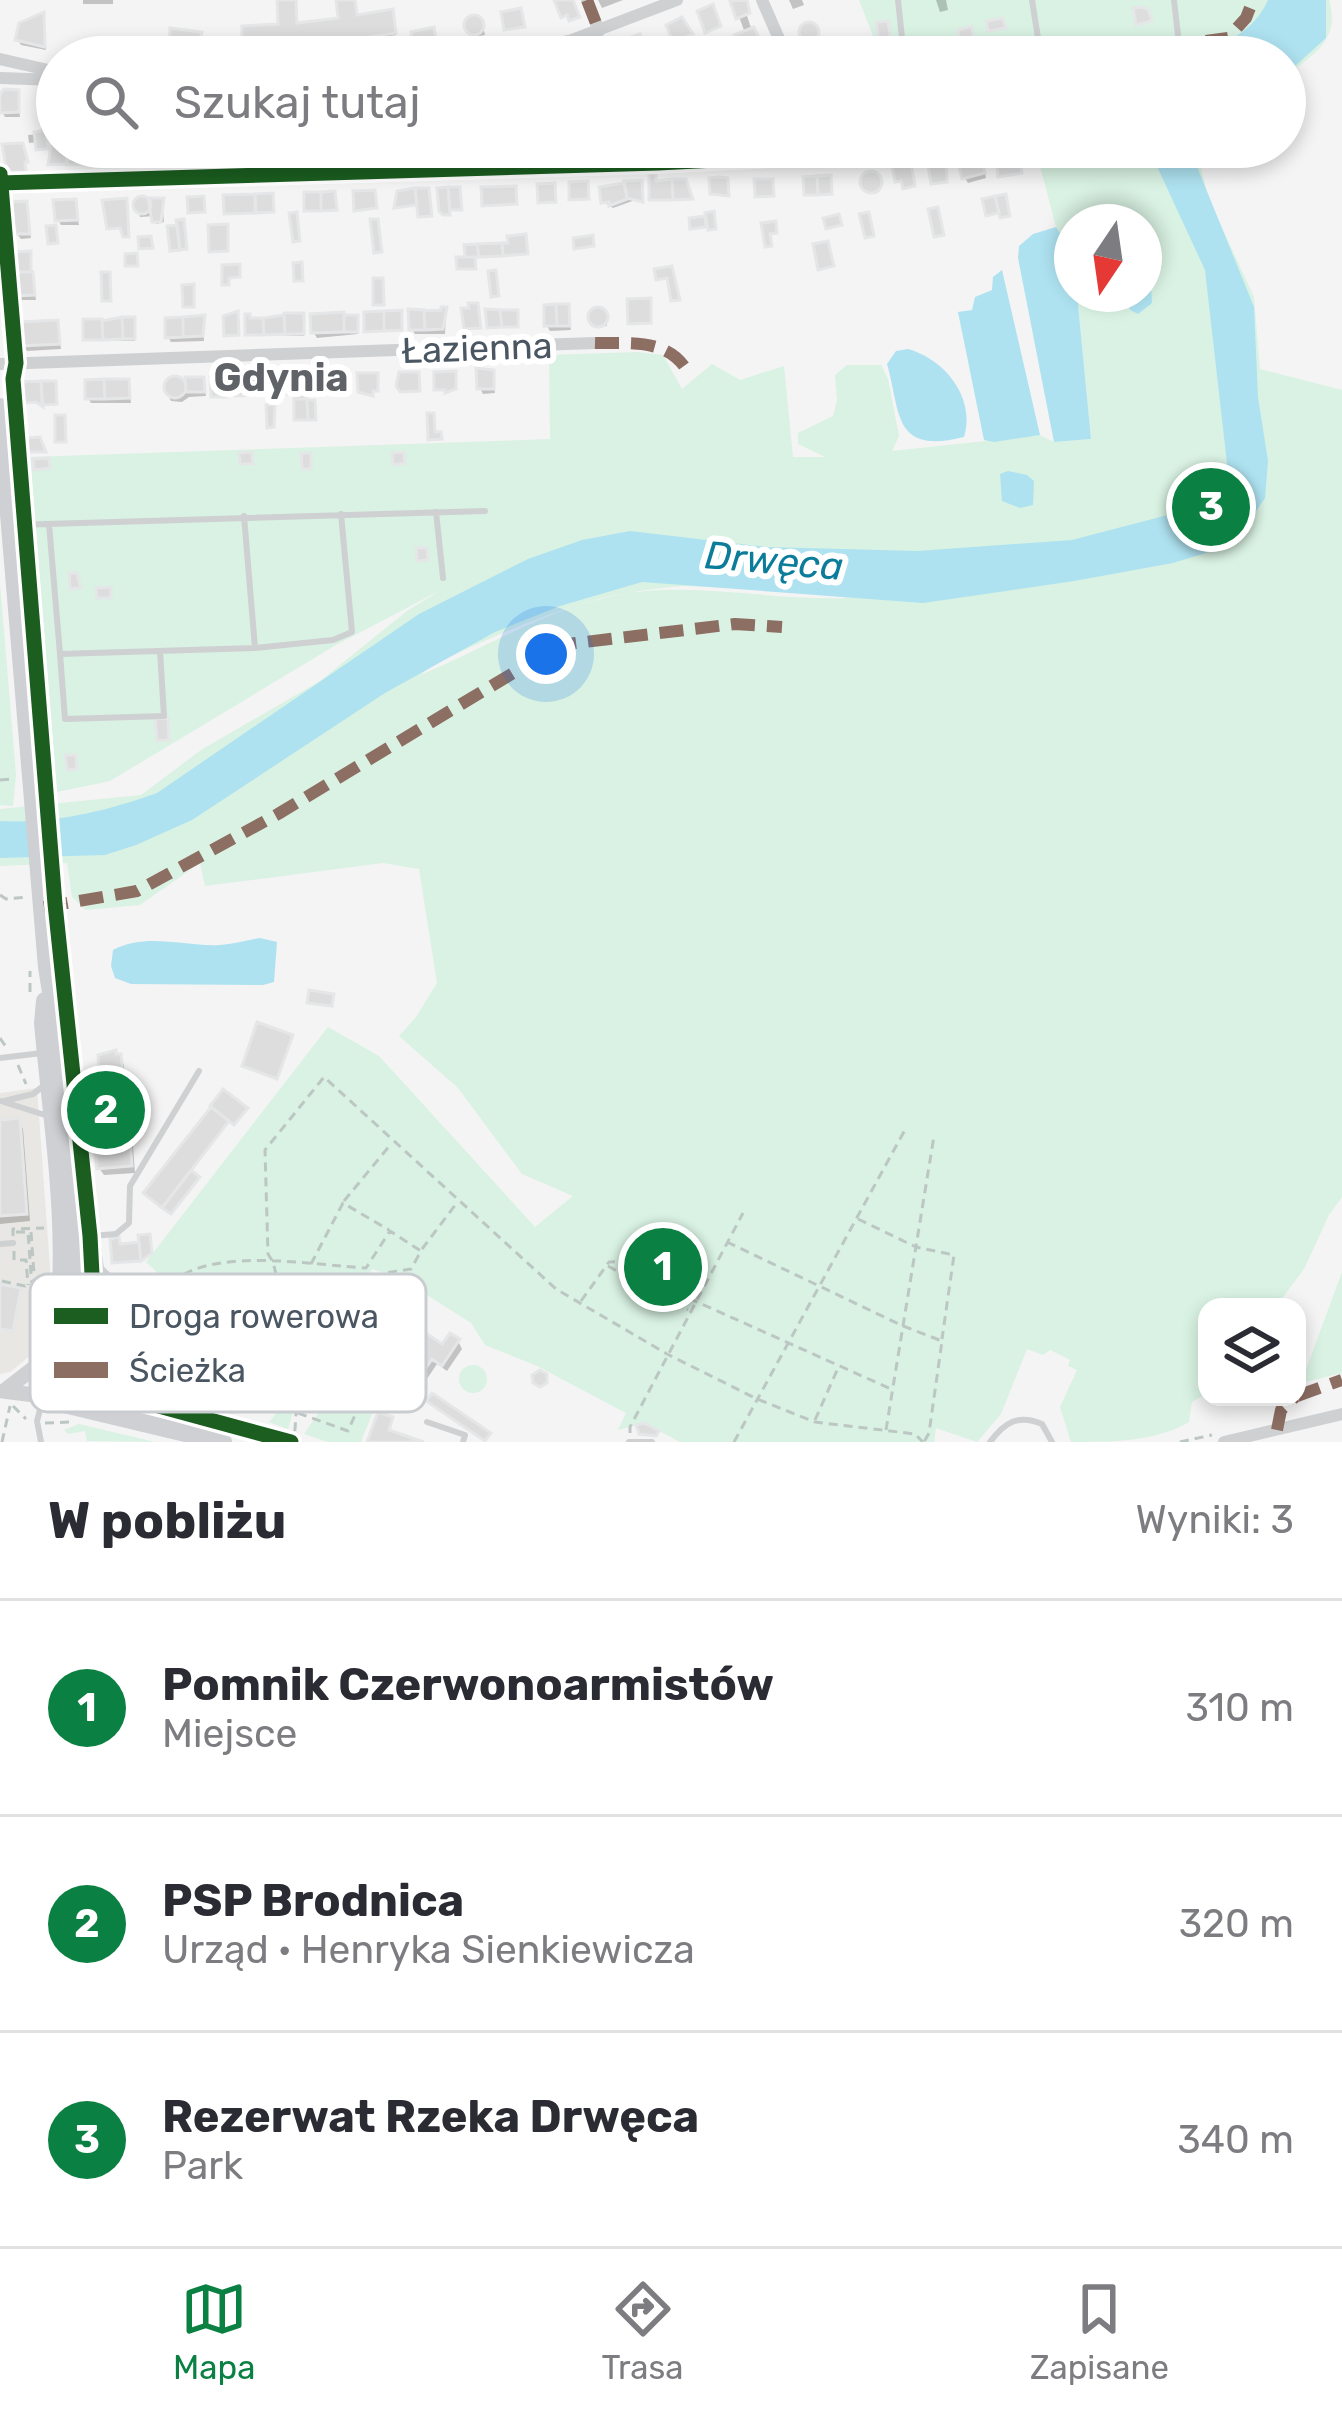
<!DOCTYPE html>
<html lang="pl">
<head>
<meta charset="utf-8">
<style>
	:root { --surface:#fff; --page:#f7f7f7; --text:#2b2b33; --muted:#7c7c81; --line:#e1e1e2; --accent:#0b8043 }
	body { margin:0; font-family:Rubik,sans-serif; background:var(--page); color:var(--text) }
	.controls { position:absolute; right:36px; bottom:36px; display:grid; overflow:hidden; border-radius:24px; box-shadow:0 6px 18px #0003 }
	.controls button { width:108px; height:108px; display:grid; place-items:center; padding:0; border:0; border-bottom:3px solid var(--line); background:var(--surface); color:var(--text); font:60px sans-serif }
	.compass { position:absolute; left:1054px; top:204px; width:108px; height:108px; border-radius:50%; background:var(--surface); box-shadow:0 6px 18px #0003; rotate:193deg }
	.you { position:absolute; left:546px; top:654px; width:42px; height:42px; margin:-30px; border:9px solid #fff; border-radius:50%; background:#1a73e8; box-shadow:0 0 0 18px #1a73e833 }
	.badge { display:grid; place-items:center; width:78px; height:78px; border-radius:50%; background:var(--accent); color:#fff; font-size:39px; font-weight:700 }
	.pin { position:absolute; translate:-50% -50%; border:6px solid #fff; box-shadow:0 3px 12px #0006 }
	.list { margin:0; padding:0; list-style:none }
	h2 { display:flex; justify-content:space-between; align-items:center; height:156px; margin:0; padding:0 48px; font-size:51px }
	h2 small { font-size:39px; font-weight:400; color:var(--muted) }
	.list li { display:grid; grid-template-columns:78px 1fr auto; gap:36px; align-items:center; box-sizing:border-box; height:216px; padding:0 48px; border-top:3px solid var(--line) }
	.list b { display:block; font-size:45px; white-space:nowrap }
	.list p { margin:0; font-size:39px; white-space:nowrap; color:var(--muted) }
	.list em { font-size:39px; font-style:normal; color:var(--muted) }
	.icon { flex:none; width:66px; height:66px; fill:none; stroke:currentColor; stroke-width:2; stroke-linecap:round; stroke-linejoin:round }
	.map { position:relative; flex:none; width:1342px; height:1442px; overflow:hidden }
	.search { position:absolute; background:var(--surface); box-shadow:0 6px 18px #0003; left:36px; right:36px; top:36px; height:132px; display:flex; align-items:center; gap:30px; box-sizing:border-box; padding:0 42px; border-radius:66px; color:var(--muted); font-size:45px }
	.sheet { height:804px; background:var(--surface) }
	nav { display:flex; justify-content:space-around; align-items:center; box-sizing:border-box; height:168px; border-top:3px solid var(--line); background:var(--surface); font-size:33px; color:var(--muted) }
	nav a { display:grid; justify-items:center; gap:6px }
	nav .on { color:var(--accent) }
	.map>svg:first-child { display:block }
	.commercial { fill:#e8e7e3 }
	.green { fill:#d9f2e3; fill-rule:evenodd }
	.water { fill:#aee2f0 }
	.shadow { fill:#0003 }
	.building { fill:#ddddde; stroke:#e5e6e7; stroke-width:3 }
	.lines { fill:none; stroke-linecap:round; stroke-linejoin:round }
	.path { stroke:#bcc7c4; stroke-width:3; stroke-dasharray:9 6; stroke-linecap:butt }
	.service { stroke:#ced0d2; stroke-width:6 }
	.minor { stroke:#ced0d2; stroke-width:12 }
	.tertiary { stroke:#ced0d2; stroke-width:15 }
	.secondary { stroke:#ced0d4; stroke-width:18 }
	.quiet { stroke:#8d6e63; stroke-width:12; stroke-dasharray:24 12; stroke-linecap:butt }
	.cycleway-casing { stroke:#fff; stroke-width:22 }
	.cycleway { stroke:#1b5e20; stroke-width:15 }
	.labels { text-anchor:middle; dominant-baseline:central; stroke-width:12; stroke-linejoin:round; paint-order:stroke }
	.street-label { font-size:36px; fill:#4a5661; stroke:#fff }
	.neighbourhood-label { font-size:39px; font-weight:bold; fill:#5f6368; stroke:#fff }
	.water-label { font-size:39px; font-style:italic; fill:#0c7c9b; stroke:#fff }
	.key { fill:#fff; stroke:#c9ccd0; stroke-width:3 }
	.key-label { font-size:33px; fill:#4a5661 }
</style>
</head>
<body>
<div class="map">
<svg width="1342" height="1442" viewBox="0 0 1342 1442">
	<rect width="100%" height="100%" fill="#f4f4f4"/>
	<path class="commercial" d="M37,1088L52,1296L37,1350L10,1372L0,1374V1093Z"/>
	<path class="green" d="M859,0H1329C1341,41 1313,54 1285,77V57H1162L1207,43L1134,57H881Z
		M1035,147H1196L1208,197L1254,297L1260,369L1342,390V1197L1329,1215L1304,1269L1276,1307H1207V1393L1192,1402L1189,1422C1156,1442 1110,1442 1071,1442L1060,1407L1077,1370L1068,1366L1070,1360L1050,1350L1043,1355L1027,1349L1001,1414L977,1442L936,1428L934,1442H680L644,1423L618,1430L626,1413L537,1366L485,1345L471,1323L402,1279L372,1269L355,1296L345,1302L298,1383L300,1389L288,1429L269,1422L291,1395L275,1382L263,1385L229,1418L115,1387L183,1297L146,1262L328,1027L379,1056L535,1227L573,1196L522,1174L458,1088L399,1036L416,1017L437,983L419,869L383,863L205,886L200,863L140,905L86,910L72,897L67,863L0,866V809L141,795L201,750L320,681L407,611L441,590L336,645L110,781L57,792L30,457L550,439L549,355L637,352L663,355L682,389L712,364L740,380L784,366L793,457H825L798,444V433L833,416L837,400L835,375L847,365H881L888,379L899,436L892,451L1040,435L1054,442L1091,439L1077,294H1124L1130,310L1152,291L1144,271V222H1072V251L1056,227ZM684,586L786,590L849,598C779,601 707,584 636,592C558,601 490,647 420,675L434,664C519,625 589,592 684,586Z
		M0,583L16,775L13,806L0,805Z
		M86,1245L96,1360L89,1367L83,1366L82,1250Z
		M1342,1272V1373L1301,1383Z
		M459 1379a14 14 0 1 1 28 0a14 14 0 1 1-28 0Z
		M377,1375L385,1381L361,1442H328L304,1434L343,1377L366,1390Z
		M79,1424L155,1442L87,1441L85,1431L68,1434L64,1430Z"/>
	<path class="water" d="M1268,0H1326V38L1285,75V57H1192C1224,44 1253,33 1268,0Z
		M1148,147H1189L1254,307L1258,397L1268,461L1265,498L1248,523L1219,549L1173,563L1074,581L923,603L642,582L560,606L495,632L385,693L192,820L136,845L105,855L0,858V821C55,824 106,811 157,793L419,614L528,559L582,540L630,531L766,547L918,551L1072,540L1206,505L1229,481L1205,270Z
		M1056,227L1072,251V294H1077L1091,439L1054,442L1018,258L1019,246L1033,234Z
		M1002,270L1040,435L994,442L984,440L958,312L972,310L975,297L992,290L993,277Z
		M1144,271L1151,285L1152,303L1138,314L1130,310L1124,294H1144Z
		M908,349C944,359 976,397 964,437C892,455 901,412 887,364L896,351Z
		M1008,471L1027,475L1034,481L1033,505L1020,508L1002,501L1000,474Z
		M260,938L277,942L274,982L263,985L131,984L115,978L111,966L113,950C147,932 185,947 220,945C233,944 247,940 260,938Z"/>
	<path class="shadow" d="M83,0H113V4H83Z
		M280,0H295L297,26L342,20L339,0H354L356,18L393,15L396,35L309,49L247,53L245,50L281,27Z
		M598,0H623L602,8Z
		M742,0L750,25L764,54L746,57L738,36L745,33L734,3Z
		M789,0H802L804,5L793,9Z
		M936,0H946L948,10L940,12Z
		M43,16L46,50L21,45L18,40Z
		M481,19L485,35L472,37L464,24Z
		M813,25L820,40L807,45L801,28Z
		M200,35L197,51L172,48Z
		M435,36L438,50L419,53L416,48Z
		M17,93L20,117H5L2,112Z
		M40,115H42L46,149L39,142L29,143L28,135L42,134Z
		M131,147H137L138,159L148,161L149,169L135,170Z
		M200,147H213V151L201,155Z
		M384,147H407V154L388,156Z
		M417,147H462L461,155L425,153L424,148Z
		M122,149L121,164H51L53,150Z
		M983,163L986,178L968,183L965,178Z
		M864 185a9 9 0 1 1 18 0a9 9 0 1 1-18 0Z
		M640,183L643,204L638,199L613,208L604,202L603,189Z
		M144,198L146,201H162L164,222L156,224L155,216L140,217L137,200Z
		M74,202L79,225H61L58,220Z
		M26,204L31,238L21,239L12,228Z
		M30,254L36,300H21L17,295Z
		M567,307L571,330L550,331L547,326Z
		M446,311L445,334H415L412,329Z
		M605,311L607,326L594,327L592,312Z
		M302,316L304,336L248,334V321Z
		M203,318L204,341L171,342L168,337Z
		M358,321V334L317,338L314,333Z
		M57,323L61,349L27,351L24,346Z
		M135,323V341L86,340Z
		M492,373L495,393L483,394L480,388Z
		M203,380L206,396L189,397L182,402L171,401L168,395V381Z
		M128,382L131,403H91L88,398Z
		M119,1057L124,1065L127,1110H122L123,1124L132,1132L135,1173L104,1175L99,1168L105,1106Z
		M19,1121L23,1129L30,1221L0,1224V1123Z
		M374,1287L403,1308L407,1316L404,1321L443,1348L458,1341L462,1349L447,1371L437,1364L412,1401L334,1352L330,1345Z"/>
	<path class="building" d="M277,0H296L297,23L338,18L336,0H355L357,15L393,9L396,33L306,47L242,51V26L278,24Z
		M554,0H573L580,17L569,21L567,15L561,18Z
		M747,0L750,13L736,19L730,1Z
		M713,4L721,26L705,33L697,11Z
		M1141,7L1148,9L1152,21L1136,25L1133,8Z
		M521,8L525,27L504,30L501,12Z
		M44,12L45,47L15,40L19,23Z
		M464 25a10 10 0 1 1 20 0a10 10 0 1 1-20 0Z
		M682,17L693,34L673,42L666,25Z
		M1003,18L1006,28L988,31L986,21Z
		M888,21L891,40L879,42L876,22Z
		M799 32a10 10 0 1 1 20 0a10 10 0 1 1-20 0Z
		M972,26L974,40L959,39L958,30Z
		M434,27L437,45L413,49L411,32Z
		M754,27L765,51L743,56L734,35Z
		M170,28L202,32L197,49L169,48Z
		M640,34L647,50L630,57L623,40Z
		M4,89L19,90V112L0,113V94Z
		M46,130L48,149L36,150L34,132Z
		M23,143L28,162H25L26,172H7L2,144Z
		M51,146L69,148L66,164L48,165Z
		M87,147H105L103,163L85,164Z
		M87,147L85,164L67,165L69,147Z
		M105,147H123L121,162L103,163Z
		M169,147H185L188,150L186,162L170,161Z
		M307,147H322V157L307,158Z
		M352,147H369L370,156L353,159Z
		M477,147H501V155L480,156Z
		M1017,148L1022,173L998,177L996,151Z
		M981,154L985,173L962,179L957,159Z
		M148,155L149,167L130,168L129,160Z
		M946,161L947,182L931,184L928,166Z
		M911,163L915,186L903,189L901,181L895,182L892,166Z
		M860 182a11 11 0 1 1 22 0a11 11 0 1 1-22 0Z
		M649,174H656V181L672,179L673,200H649Z
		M831,175L832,194L818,195L817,176Z
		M817,176L818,195H804L803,177Z
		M718,177L728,178L729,196L710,194L709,178Z
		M672,179H686L693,199L673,200Z
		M754,179H773L774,196L755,197Z
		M642,180L643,202L627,198L624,181Z
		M588,181L589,199L569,200V182Z
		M555,183L556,202L538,203L537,184Z
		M624,183L627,199L609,206V202L601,203L599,187Z
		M516,186L517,204L482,206L481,187Z
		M448,187L450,215H443L439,211L437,188Z
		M448,187H460L462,210H450Z
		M415,188H429L432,216L418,217Z
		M415,188L417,205L394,208L397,191Z
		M375,190L377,208L354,211L353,191Z
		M335,191L337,210L321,211V192Z
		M304,192H321V211H304Z
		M273,193L274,212L255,213V194Z
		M255,194L256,213L224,214L223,195Z
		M1006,194L1010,216L1000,218L995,196Z
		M133 205a9 9 0 1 1 18 0a9 9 0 1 1-18 0Z
		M204,196L205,212L188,213L187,197Z
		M995,196L999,213L986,216L982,199Z
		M127,198L129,237H123L120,228L107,229L102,200Z
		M148,198H164L161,222H152Z
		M76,199L78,220L55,221L53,200Z
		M27,201L30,234H15V229H9L6,202Z
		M938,207L944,235L934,237L928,209Z
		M714,211L716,229L708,230L705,213Z
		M297,212L300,241L293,242L289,213Z
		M869,212L874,236L865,238L859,214Z
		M839,214L842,225L826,229L823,218Z
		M705,216L706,227L690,229L689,218Z
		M184,219L187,249L180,250L176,220Z
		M370,219H378L382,252L374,253Z
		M776,221L777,233L770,234L772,246L765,247L761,223Z
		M228,224V251L209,252L208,225Z
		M56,225L58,243L48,244L46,226Z
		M177,225L180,250L170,251L167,226Z
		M526,234L528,254L503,256L502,243H508L507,236Z
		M593,235L594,246L574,249L573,238Z
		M151,236L153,248L139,249L138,237Z
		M828,241L834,266L818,270L813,244Z
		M502,243L503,256L479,257L477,244Z
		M477,244L479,257H465L464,245Z
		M31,251V272H13L11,252Z
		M137,253L138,266H125V254Z
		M456,257H475L476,269H457Z
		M302,262L303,281H294L293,263Z
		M240,264V277L229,278V285H222V265Z
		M672,266L680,300L671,301L667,278L656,280L654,269Z
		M496,270L499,296L491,297L488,271Z
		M13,272H33L35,295L15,296Z
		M101,272H110L111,301H102Z
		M373,278H383L384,305H373Z
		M194,284V307H183L182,285Z
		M651,298V323L628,324L627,299Z
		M468,303H478L481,328L464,329L461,308H469Z
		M556,304L557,326H544V305Z
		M556,304H569L570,326H557Z
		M441,307H447L443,329L425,330L424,311L441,310Z
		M588 317a10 10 0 1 1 20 0a10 10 0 1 1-20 0Z
		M408,309L424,310L425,330H409Z
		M485,309L500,310L502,327L487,328Z
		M402,310V330L384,331V311Z
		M500,310H518V327H502Z
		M238,311L239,335L224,336L223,316Z
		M384,311V331L364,332V312Z
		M344,312V332L311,333L310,314Z
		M284,313H304V334H285Z
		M245,314H250V318H263L264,335H245Z
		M205,315L203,336L183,337V317Z
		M284,315L285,334L264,335L263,318Z
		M344,315H358V332H344Z
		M122,317H135V339H123Z
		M122,317L123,339L103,340L102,321Z
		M183,317V337L165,338V318Z
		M83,319H102L103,340H83Z
		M58,320L60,344L21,346L20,322Z
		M476,368L494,370V389H477Z
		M456,371V389L445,393V390H434V372Z
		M399,372H419L420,391L400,392L396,386Z
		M357,373H378V391H373V396L358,392Z
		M274,374H303L307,399H294L293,394H274Z
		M318,374H337L338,392L318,393Z
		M164 387a11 11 0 1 1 22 0a11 11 0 1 1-22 0Z
		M234,376H256V395L235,396L230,379Z
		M185,377H204L205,392H186Z
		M210,377H225L226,397H211Z
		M104,379H129L130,398L105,399Z
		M104,379L105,399H85V380Z
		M41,381L43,407L36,402L24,403L22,382Z
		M41,381H56L57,404L42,405Z
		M294,399H307L308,420H294Z
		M307,400H315L316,420H308Z
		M275,404L274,427L267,428L266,405Z
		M427,413H434L435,432H441L442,439L428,440Z
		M55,415H65L66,442H55Z
		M40,437L46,452H28L27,438Z
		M252,452L253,464H240L239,453Z
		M404,452L405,463L393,465L392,453Z
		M301,453H311V469H302Z
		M49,458L50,468L34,470L33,459Z
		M416,548H427L428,560L417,561Z
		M69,573H77L81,588L70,589Z
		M111,587V598H97L96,588Z
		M168,718L169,740L157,741L155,719Z
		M65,755H76L77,769L67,770Z
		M309,990L334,994L332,1006L307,1003Z
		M257,1022L293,1035L277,1079L242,1066Z
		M116,1050V1054H121L124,1090H129L125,1103H119L121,1121H129L132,1166L97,1169L92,1104H102L98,1055Z
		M223,1089L248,1108L234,1125L210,1106Z
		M211,1107L229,1121L162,1208L143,1193Z
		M20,1118L27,1214L0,1216V1120Z
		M191,1170L200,1177L171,1214L162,1208Z
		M150,1234L152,1253L141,1261L138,1235Z
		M119,1237L120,1244L139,1242L141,1261L112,1263L110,1239Z
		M0,1284L21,1288L13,1331L0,1329Z
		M391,1296L405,1306L399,1315L442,1344L450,1333L460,1339L442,1366L432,1359L407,1395L354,1360Z
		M540,1370L547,1374V1383L540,1387L533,1383L532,1375Z
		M432,1393L491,1433L485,1441L426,1401Z
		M378,1412L393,1417L389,1430L424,1442H367Z
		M644,1423L659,1431L656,1436L639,1434L636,1425Z"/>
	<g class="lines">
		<path class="path" d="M885,154L935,147
			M3,336L13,335
			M0,780L14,779
			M0,895L6,899L27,897
			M30,992V971
			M0,1038L6,1047
			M18,1065L26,1084
			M344,1201L391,1144
			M858,1219L916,1247L954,1255L942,1339
			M16,1232H28L31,1274H34L31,1232L34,1228
			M13,1236V1229L44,1228
			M727,1242L903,1326L942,1341L929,1433L924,1442
			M422,1249L456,1204
			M14,1251V1260H26L28,1285
			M623,1263L695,1301L891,1389
			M311,1264L343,1203L389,1230
			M608,1266L688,1310
			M2,1281L25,1286L44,1274
			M581,1301L609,1262L637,1261L700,1292
			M205,1307L143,1378L218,1403L225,1410
			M270,1367L178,1278C221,1248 314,1265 366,1268L390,1231L421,1251L411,1269L385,1273L381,1280L372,1278C343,1316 305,1364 296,1413C295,1424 296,1432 292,1442
			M99,1372L122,1396L289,1441
			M305,1391L273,1262L268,1254L265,1150L324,1077L556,1289L667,1354L757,1399L815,1422L915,1434L923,1442
			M13,1406L26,1419
			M298,1413L348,1431L366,1390
			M815,1420L838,1368
			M45,1423L71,1422
			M223,1423L225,1410L270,1367L280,1371L296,1362
			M886,1430L934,1136
			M630,1433V1427L743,1213
			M2,1442L10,1406
			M734,1442L906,1128
			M1180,1442L1212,1435"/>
		<path class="service" d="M898,0L904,57
			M1032,0L1041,57
			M1174,0L1178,35
			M436,512L443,578
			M244,516L255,648
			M49,524L60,654L255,648L333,640L352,632L341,514
			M14,525L485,511
			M60,654L65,719L164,716L160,651
			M0,1058L42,1053
			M1,1101L48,1116
			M4,1101L33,1094L46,1084
			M72,1149L92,1148
			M96,1236L101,1268L110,1277L148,1276L163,1293L151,1312
			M80,1237L116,1234L129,1223L130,1186L199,1071
			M0,1244L13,1243
			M427,1422L465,1435L463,1442
			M41,1442L37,1421L42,1402
			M629,1442H652
			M990,1442C1005,1422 1018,1414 1042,1424L1052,1442"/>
		<path class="minor" d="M587,0L599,31
			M762,0L787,57
			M478,57L569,41L677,0
			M0,59L57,72
			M0,78L57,80
			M0,183L658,163L809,155L872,147
			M0,364L595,343
			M1224,1442L1342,1414"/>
		<path class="tertiary" d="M3,1391L50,1397L68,1385L77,1371
			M4,1391L39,1364L51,1343"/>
		<path class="secondary" d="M0,407L47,967L58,1036L74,1213L77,1371L111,1414
			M45,1001L43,1023C54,1150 79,1276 43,1399L223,1442"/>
		<path class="quiet" d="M587,0L599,31
			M1137,57L1148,49L1228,38L1246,18L1253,0
			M595,343C627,344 663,338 684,366
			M44,907L137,891L278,814L560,645L735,624L782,627
			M1297,1396L1342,1380
			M1277,1430L1281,1410L1295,1397"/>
		<g class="cycleway-casing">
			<path id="cycleway" d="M0,174L16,363L13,379L55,904L90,1236L97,1370
				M0,183L658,163L809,155L872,147
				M50,1374L97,1370L122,1396L291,1442"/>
		</g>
		<use href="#cycleway" class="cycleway"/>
	</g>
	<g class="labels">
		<g class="street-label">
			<text transform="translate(477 348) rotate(-2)">Łazienna</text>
		</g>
		<g class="neighbourhood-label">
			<text x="281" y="378">Gdynia</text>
		</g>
		<g class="water-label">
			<text transform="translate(774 561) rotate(5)">Drwęca</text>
		</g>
	</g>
	<rect x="30" y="1274" width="396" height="138" rx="18" class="key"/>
	<rect x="54" y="1308" width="54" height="16" fill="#1b5e20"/>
	<rect x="54" y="1362" width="54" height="16" fill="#8d6e63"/>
	<g class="key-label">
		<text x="129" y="1328">Droga rowerowa</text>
		<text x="129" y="1382">Ścieżka</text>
	</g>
</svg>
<div class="controls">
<button><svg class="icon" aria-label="layers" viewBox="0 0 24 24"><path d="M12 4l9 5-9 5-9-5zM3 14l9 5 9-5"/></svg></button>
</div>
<svg class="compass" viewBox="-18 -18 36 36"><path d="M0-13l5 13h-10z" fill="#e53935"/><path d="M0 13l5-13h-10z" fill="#7c7c81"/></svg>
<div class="you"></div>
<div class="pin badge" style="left:663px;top:1267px">1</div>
<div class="pin badge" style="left:106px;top:1110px">2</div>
<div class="pin badge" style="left:1211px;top:507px">3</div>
<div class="search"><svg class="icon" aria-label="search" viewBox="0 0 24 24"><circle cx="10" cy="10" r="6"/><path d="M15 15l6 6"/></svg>Szukaj tutaj</div>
</div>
<section class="sheet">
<h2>W pobliżu<small>Wyniki: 3</small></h2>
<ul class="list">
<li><span class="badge">1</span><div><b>Pomnik Czerwonoarmistów</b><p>Miejsce</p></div><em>310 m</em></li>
<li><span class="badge">2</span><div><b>PSP Brodnica</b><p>Urząd · Henryka Sienkiewicza</p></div><em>320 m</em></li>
<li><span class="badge">3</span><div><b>Rezerwat Rzeka Drwęca</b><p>Park</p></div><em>340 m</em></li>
</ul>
</section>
<nav>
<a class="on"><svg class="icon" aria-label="map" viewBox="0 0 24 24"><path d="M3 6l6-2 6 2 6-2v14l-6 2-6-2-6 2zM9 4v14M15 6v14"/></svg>Mapa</a>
<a><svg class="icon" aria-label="directions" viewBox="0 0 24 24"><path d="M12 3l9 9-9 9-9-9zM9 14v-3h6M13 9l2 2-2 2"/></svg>Trasa</a>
<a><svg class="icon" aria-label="saved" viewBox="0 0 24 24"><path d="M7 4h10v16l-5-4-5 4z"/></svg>Zapisane</a>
</nav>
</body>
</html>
